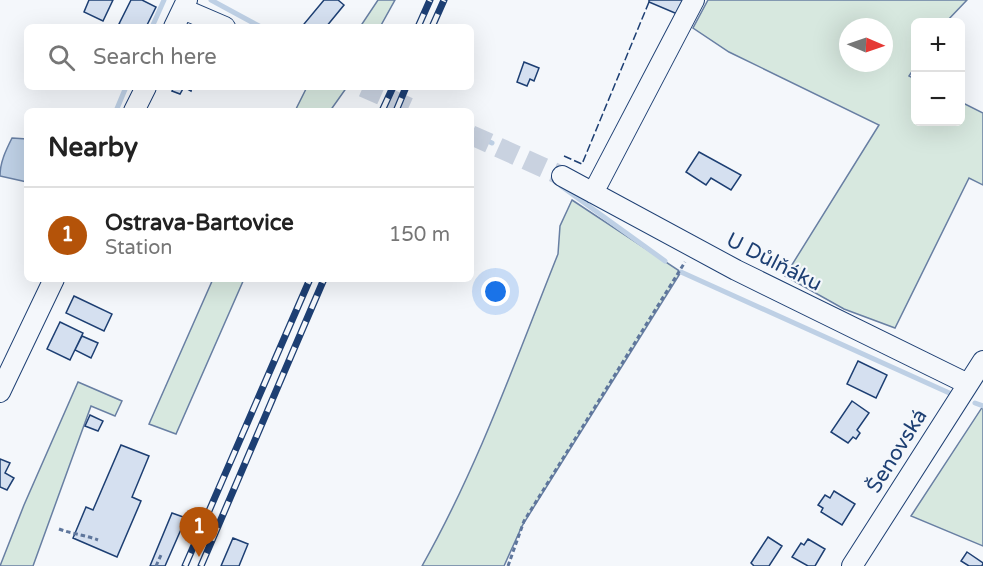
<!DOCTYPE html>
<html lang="en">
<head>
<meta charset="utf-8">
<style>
	:root { --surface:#fff; --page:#f2f2f2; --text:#222; --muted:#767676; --line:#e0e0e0; --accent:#b45309 }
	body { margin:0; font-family:"Varela Round",sans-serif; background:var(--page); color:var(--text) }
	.controls { position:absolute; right:18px; top:18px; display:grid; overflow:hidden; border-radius:9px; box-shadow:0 6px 24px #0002 }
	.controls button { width:54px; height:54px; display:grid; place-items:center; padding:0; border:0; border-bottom:2px solid var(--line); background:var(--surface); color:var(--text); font:30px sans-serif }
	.compass { position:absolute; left:839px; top:18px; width:54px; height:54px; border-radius:50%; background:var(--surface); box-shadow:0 6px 24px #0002; rotate:92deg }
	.you { position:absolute; left:496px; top:292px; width:21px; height:21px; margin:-15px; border:4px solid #fff; border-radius:50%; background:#1a73e8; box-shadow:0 0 0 9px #1a73e833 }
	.badge { display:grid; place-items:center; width:39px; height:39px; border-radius:50%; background:var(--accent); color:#fff; font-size:20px; font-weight:700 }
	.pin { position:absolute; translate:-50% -50px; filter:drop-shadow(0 2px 3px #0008) }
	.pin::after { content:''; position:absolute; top:32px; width:21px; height:18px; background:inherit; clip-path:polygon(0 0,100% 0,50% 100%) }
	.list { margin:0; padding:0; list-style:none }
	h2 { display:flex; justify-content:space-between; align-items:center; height:78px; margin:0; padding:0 24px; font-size:26px }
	h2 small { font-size:20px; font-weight:400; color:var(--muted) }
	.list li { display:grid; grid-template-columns:39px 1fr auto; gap:18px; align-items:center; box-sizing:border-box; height:96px; padding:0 24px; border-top:2px solid var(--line) }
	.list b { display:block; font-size:22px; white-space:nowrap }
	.list p { margin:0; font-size:20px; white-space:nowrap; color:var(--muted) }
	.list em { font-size:20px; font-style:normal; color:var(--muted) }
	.icon { flex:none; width:33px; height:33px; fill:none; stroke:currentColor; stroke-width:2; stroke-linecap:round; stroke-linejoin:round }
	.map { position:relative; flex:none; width:983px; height:566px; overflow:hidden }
	.search { position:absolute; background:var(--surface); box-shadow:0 6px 24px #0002; left:24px; top:24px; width:450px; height:66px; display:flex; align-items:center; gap:15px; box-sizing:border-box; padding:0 21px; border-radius:9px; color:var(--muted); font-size:22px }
	.panel { position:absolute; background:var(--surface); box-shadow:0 6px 24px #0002; left:24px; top:108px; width:450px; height:174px; border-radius:9px }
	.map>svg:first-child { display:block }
	.green { fill:#d7e8df; stroke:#687fa3; stroke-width:1.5; fill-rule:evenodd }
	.water { fill:#bed0e5; stroke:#687fa3; stroke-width:1.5 }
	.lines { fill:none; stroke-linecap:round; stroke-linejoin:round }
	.stream { stroke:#bed0e5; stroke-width:5 }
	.building { fill:#d5e0f0; stroke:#1d3f73; stroke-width:1.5 }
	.minor-tunnel { stroke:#c9d2e0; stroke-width:20; stroke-dasharray:20 10; stroke-linecap:butt }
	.minor-casing { stroke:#1d3f73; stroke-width:22 }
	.path { stroke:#5e769c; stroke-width:3; stroke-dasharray:4.5 3; stroke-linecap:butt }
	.minor { stroke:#f4f7fb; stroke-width:20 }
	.rail-casing { stroke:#1d3f73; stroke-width:7 }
	.rail { stroke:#f4f7fb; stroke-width:4.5; stroke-dasharray:14; stroke-linecap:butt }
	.fence { stroke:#1d3f73; stroke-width:1.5; stroke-dasharray:8 3; stroke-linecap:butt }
	.labels { text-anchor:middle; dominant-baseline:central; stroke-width:4.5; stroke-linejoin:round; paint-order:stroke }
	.street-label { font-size:21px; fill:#1d3f73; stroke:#f4f7fb }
</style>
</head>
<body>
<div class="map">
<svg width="983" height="566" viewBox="0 0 983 566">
	<rect width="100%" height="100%" fill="#f4f7fb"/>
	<path class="green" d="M378,0H395L380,27H360Z
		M708,0H967L946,22H916L915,67L909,76L915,79L916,122H960L961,102L983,113V185L969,178L895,328L844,309L785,276L879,125L729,52L693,28ZM848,27H884V63H848Z
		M307,87H347L330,111H295Z
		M572,200L681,272L522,526L504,566H422C478,467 516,359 558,254L560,226Z
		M213,279H244L176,434L149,424Z
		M78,382L122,401L115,416L91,406L33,566H0L24,505Z
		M983,406V546L911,516Z"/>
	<path class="water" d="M12,138L27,139V182L0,176C0,162 6,150 12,138Z"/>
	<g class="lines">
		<path class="stream" d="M211,0L261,27
			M152,27L164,0
			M376,87L379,89
			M116,111L126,87
			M471,133L492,143
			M561,186L665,261
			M681,272L956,396
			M975,403L983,406"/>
	</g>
	<path class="building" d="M89,0H113L103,21L84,12Z
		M131,0H142L156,7L146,27H125L119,24Z
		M324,0H338L344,5L326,27H308L304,24Z
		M649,0H688L682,16L649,2Z
		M524,62L539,68L534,81L530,79L527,86L517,82Z
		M174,87H192L191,91L184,87L180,94L172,91Z
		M699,152L741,175L731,190L711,178L706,185L686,172Z
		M74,296L112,314L104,331L66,313Z
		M60,322L83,333L70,360L47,349Z
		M82,336L98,343L91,358L75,350Z
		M858,361L887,375L876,398L847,384Z
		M852,401L869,413L857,430L860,433L856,439L853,437L848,443L831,432Z
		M90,415L103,421L98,431L85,426Z
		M121,445L149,456L132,497L141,501L117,557L73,538L86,507L93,510Z
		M0,459L10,463L5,473L14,478L7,490L0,487Z
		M834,491L855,504L842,525L821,512L823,508L818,505L825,495L830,498Z
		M172,513L186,518L165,566H150Z
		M768,537L782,546L769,566H754L751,563Z
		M233,538L248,544L239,566H221Z
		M808,539L825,549L815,566H808L792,557L801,543L804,545Z
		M967,552L983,563L982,566H969L961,561Z"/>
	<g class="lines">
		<path class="minor-tunnel" d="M363,87L417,111
			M471,135L562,176"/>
		<g class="minor-casing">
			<path id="minor" d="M183,9L225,27
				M174,27L187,0
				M134,111L146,87
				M562,176L736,270L968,384
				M593,193L694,0
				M0,392L54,279
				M852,566L983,361"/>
		</g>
		<path class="path" d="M59,529C72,534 85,535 98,540
			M156,566L161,555
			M508,566L524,521L685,262"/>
		<use href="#minor" class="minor"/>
		<g class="rail-casing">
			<path id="rail" d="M418,27L430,0
				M432,27L444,0
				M382,111L393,87
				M396,111L406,87
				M185,566L310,279
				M201,566L324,279"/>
		</g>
		<use href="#rail" class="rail"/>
		<path class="fence" d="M564,156L582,164L649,2"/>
	</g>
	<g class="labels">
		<g class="street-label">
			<text transform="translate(774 262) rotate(27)">U Důlňáku</text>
			<text transform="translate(897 451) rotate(-58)">Šenovská</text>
		</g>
	</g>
</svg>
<div class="controls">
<button>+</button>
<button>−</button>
</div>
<svg class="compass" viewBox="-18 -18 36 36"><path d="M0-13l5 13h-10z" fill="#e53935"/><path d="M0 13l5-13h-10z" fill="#767676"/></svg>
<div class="you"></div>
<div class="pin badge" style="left:199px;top:557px">1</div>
<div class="search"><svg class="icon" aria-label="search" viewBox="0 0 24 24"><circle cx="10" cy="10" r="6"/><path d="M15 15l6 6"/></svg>Search here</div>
<section class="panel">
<h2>Nearby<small></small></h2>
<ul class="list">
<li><span class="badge">1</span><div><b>Ostrava-Bartovice</b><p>Station</p></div><em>150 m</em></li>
</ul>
</section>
</div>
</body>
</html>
